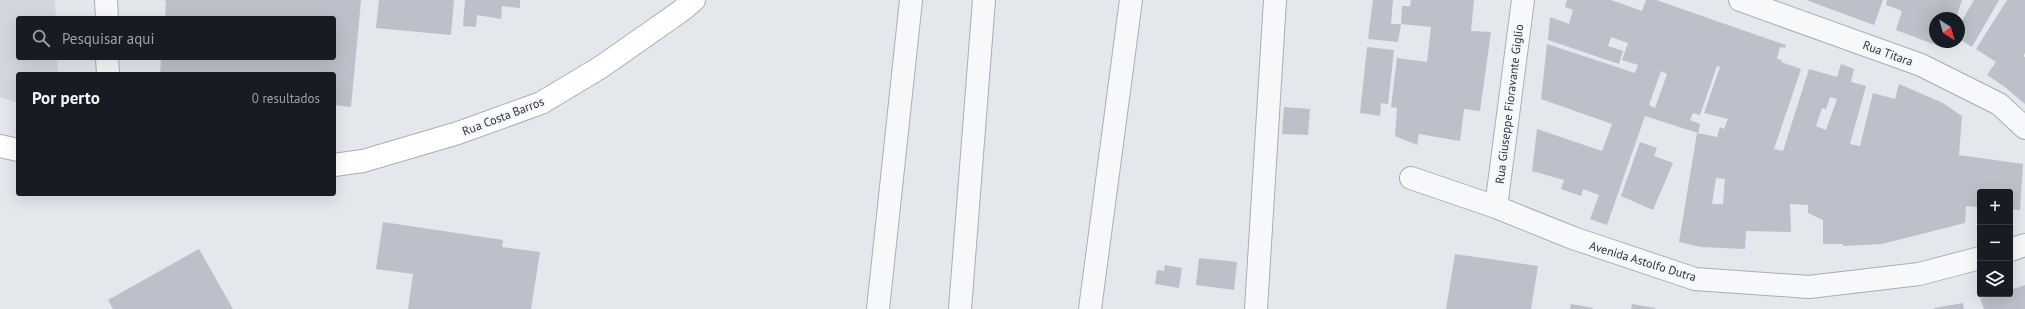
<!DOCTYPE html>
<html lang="pt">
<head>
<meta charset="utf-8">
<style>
	:root { --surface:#171b24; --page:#20242c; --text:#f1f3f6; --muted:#9ea1a6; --line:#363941 }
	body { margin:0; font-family:"PT Sans",sans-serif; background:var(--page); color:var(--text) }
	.controls { position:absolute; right:12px; bottom:12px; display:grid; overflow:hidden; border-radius:4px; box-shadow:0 4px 16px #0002 }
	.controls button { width:36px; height:36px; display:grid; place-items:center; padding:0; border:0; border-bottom:1px solid var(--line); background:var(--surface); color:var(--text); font:20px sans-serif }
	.compass { position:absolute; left:1929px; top:12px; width:36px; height:36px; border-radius:50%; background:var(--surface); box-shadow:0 4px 16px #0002; rotate:143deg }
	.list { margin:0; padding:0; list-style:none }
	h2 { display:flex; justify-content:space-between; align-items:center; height:52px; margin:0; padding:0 16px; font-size:17px }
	h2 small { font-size:13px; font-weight:400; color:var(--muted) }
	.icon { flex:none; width:22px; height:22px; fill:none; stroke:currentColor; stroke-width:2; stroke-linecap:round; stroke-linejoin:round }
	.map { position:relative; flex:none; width:2025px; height:309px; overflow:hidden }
	.search { position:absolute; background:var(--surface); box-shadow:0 4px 16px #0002; left:16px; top:16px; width:320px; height:44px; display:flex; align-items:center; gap:10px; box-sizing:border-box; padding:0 14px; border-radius:4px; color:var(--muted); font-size:15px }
	.panel { position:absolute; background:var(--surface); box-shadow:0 4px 16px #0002; left:16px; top:72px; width:320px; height:124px; border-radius:4px }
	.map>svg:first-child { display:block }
	.built { fill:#d2d6de }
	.building { fill:#bbc0ca; fill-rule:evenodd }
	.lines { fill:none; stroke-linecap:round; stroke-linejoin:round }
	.street-casing { stroke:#a9aeb7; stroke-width:24 }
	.secondary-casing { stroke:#a9aeb7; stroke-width:24 }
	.street { stroke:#f7f8fa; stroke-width:22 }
	.secondary { stroke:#fff; stroke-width:22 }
	.labels { text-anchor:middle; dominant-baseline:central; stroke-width:4; stroke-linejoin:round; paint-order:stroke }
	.street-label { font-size:12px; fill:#2b3445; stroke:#f4f6f9 }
</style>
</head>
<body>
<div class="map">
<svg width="2025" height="309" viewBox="0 0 2025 309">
	<rect width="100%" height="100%" fill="#e4e7ec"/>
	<path class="built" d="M0,0H55L56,18H18V58H57L58,74H18V103L0,97Z"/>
	<path class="building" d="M163,0H361L351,107L334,105V74H160L161,58H334V18H165L166,1Z
		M379,0H454L451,35L376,28Z
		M465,0H520V8L502,6L501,19L477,15L476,27L463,26Z
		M1373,0H1393L1391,24H1401L1398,42L1368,39Z
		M1411,0H1474L1471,31L1491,32L1480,111L1464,109L1460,141L1419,134L1417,145L1395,136L1397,108L1391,107L1397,58L1427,62L1431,27L1401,24L1402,6H1410Z
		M1567,0H1611L1642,11L1646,0H1656L1786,45L1785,48L1780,47L1777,59L1782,60L1781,62L1801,69L1774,149L1783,151L1809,69L1837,77L1841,64L1854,69L1851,82L1866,86L1850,144L1860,146L1873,93L1895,99L1899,84L1943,103L1962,116L1959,155L2023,164L2020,210L2010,209V192H1980V207L1966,206L1965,223L1882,244L1843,246V244H1823V220L1808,213V205L1790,204L1791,232L1746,231L1745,249L1701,247L1679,242L1697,133L1717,137L1720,127L1724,129L1728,119L1704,113L1720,67L1717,66L1700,115L1693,113L1690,120L1700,124L1698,133L1645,116L1607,225L1590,219L1599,195L1583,189L1581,196L1561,189L1564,180L1532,171L1537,129L1602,151L1612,124L1541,99L1547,44L1635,73L1638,65L1622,60L1628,43L1611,37L1608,46L1623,51L1619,64L1548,40L1550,17L1569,24L1573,10L1565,7ZM1661,71L1667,74L1655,108L1649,105ZM1830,97L1837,99L1826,130L1816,126L1822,108L1826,109ZM1716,178L1725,179L1723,204H1712Z
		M1806,0H1883L1874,25Z
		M1887,0H1962L1956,18H1935V42H1947L1944,48L1896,30L1902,11L1886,5Z
		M1974,0H1999L1972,47L1959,39V26Z
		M2007,0H2025V53L2023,56L2025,57V104L2005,87L1987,75L1996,62L1976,49Z
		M1367,47L1394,50L1388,104L1381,103L1380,116L1360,113Z
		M1284,107L1310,109L1308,135L1282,134Z
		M1640,142L1657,148L1654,156L1673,163L1653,210L1621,196Z
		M383,222L503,240L502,247L540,252L531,309H408L413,274L376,269Z
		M199,249L233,309H113L108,300Z
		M1455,254L1538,266L1531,309H1446Z
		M1199,258L1237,262L1234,290L1196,285Z
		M1165,265L1182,268L1179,288L1155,284L1157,270L1164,271Z
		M2025,285V309H1984L1980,298L1996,294H2010V290Z
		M1963,303L1964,309H1934V308Z
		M1571,304L1593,308V309H1570Z
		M1632,304L1655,308V309H1631Z"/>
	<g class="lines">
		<g class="street-casing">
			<path id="street" d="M106,0L107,18
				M1740,0L1921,65L1999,104L2025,128
				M107,58L108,74
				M1411,178L1496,207L1573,238L1695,279L1809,287L1919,274L1980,258
				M1496,207L1523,0
				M2010,250L2025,245
				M878,309L911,0
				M960,309L984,0
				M1090,309L1131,0
				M1256,309L1275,0"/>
		</g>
		<g class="secondary-casing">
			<path id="secondary" d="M0,146L18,150
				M334,165L363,161L458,133L541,103L601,67L681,11L694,0"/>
		</g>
		<use href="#street" class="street"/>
		<use href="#secondary" class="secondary"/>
	</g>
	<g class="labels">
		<g class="street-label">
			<text transform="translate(1888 53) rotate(20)">Rua Titara</text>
			<text transform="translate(1509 104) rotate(-83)">Rua Giuseppe Fioravante Giglio</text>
			<text transform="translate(503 116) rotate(-21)">Rua Costa Barros</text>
			<text transform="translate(1643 261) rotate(17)">Avenida Astolfo Dutra</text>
		</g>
	</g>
</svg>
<div class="controls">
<button>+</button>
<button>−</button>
<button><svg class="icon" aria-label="layers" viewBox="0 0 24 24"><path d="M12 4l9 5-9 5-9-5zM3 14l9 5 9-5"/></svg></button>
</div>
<svg class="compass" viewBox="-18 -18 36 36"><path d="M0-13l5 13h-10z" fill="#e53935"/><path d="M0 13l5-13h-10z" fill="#9ea1a6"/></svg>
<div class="search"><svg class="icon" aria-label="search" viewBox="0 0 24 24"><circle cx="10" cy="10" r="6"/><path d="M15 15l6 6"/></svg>Pesquisar aqui</div>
<section class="panel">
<h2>Por perto<small>0 resultados</small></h2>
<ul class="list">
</ul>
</section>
</div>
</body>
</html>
